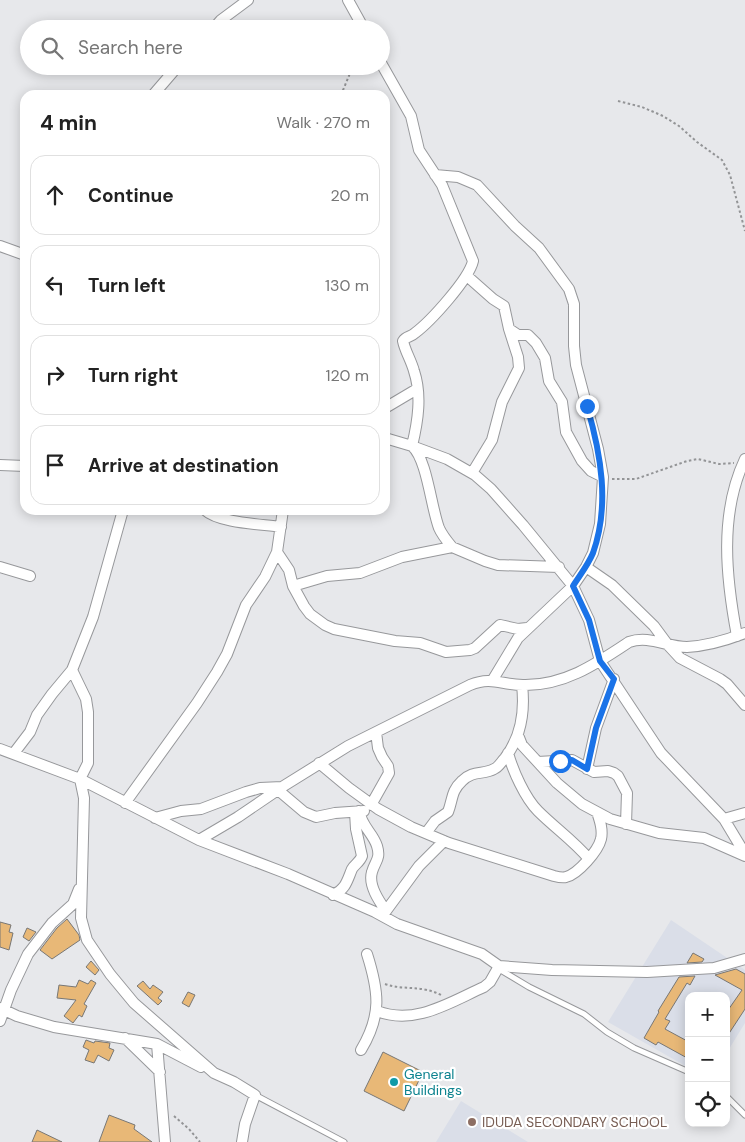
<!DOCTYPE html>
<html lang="en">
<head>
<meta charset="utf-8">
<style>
	:root { --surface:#fff; --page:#f2f2f2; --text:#222; --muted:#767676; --line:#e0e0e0 }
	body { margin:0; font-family:"DM Sans",sans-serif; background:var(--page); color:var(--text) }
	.controls { position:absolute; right:15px; bottom:15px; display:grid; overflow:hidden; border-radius:10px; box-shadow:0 2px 12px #0003 }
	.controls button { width:45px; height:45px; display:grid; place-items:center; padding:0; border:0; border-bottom:1px solid var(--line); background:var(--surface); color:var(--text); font:25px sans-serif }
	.stop { position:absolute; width:15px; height:15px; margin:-11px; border:4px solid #1a73e8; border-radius:50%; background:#fff }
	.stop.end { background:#1a73e8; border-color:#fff; box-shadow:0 1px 5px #0008 }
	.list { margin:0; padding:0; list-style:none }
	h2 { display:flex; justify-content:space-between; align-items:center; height:65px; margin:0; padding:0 20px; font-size:21px }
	h2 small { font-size:16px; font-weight:400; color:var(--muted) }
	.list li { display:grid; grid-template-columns:32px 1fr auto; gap:15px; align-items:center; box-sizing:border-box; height:80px; margin:0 10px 10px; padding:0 10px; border:1px solid var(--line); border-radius:15px }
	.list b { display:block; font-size:19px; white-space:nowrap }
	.list em { font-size:16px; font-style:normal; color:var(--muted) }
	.icon { flex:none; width:28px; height:28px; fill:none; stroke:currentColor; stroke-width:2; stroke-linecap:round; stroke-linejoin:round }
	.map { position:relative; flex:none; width:745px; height:1142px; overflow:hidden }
	.search { position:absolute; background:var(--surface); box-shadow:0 2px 12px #0003; left:20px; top:20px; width:370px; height:55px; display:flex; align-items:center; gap:12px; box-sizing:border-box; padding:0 18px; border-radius:28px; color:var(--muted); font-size:19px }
	.panel { position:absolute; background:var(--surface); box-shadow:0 2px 12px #0003; left:20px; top:90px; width:370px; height:425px; border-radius:15px }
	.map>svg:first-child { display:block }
	.built { fill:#dadee8 }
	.building { fill:#e8b877; stroke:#787775 }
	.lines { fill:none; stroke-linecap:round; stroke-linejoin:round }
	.service-casing { stroke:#97989b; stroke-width:7 }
	.minor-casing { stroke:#97989b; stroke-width:12 }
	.path { stroke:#939496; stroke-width:2; stroke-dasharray:2.5 2.5; stroke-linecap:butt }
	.service { stroke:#fff; stroke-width:5 }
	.minor { stroke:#fff; stroke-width:10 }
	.route { stroke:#1a73e8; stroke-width:6 }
	.culture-dot { fill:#0f9aa8; stroke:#fff; stroke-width:2 }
	.education-dot { fill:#8d6e63; stroke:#fff; stroke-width:2 }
	.labels { text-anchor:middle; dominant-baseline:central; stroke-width:4.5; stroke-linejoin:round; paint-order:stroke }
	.culture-label { font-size:14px; fill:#0d838f; stroke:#fff; text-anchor:start }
	.education-label { font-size:14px; fill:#785e54; stroke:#fff; text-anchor:start }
</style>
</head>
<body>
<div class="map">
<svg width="745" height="1142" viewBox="0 0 745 1142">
	<rect width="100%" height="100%" fill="#e7e8eb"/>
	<path class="built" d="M671,920L745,970V1023L726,1054V996H689V1068L608,1022Z
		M461,1101L528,1142H436Z"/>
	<path class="building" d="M67,919L79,935L80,940L52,959L40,950L57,928Z
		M0,922L11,925L9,932L13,933L9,950L0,947Z
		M27,928L36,932L29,941L23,937Z
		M693,953L704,959L702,962L687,963Z
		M91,961L99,970L95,975L86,967Z
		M736,969L745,974V1009L726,1038V1013L742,990L715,975Z
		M695,976L690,985L687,983L665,1019L670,1021L665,1029L689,1042V1059L658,1042L656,1045L644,1038L659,1012L658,1011L679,977Z
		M79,980L88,984L91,980L96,983L84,1004L87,1006L82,1017L79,1015L73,1023L64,1016L76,1000L57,998L59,985L76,987Z
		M143,981L150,989L153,985L163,992L158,998L162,1001L158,1005L137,986Z
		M188,992L195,995L189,1007L182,1003Z
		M86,1040L94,1043L95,1041L110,1043L109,1048L114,1050L109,1061L98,1055L94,1063L85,1060L89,1050L83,1047Z
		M383,1052L423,1072L404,1111L364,1091Z
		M109,1115L135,1125L134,1129L152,1142H99Z
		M37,1130L62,1142H32Z"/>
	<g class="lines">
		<g class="service-casing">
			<path id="service" d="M499,969L529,987L584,1014L607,1032L634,1048L689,1072
				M255,1095L344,1142
				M726,1096L745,1115"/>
		</g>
		<g class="minor-casing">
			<path id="minor" d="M348,0L364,29
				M213,29L221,20L248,0
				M381,63L411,116L419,150L442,185L473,261C469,279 431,321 415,333C411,337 406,336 403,341C405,351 411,360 414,371C422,395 418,421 412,446C427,459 431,507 439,528C442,535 447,541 452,547
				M153,95L178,66
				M435,175L458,177L477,185L515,226L539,248L569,289L574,304V346L576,365L598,449L603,477L600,524L593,553L586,567L573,586L518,638L492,681
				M0,246L25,255
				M467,276L493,299L504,306L509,329L518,357L519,368L502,402L492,440L472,473
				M509,329L518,335H528L536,343L545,358L549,381L562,402L566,432L582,461L591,471L603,477
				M385,408L417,389
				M385,438L412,446L447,459L475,475L491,489L523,525L573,586L589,620L600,661L661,753L724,819L745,854
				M0,465L25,466
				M205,510C219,523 261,524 281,527
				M277,552L289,570L293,586L304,606L310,614L325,625L334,629L395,641L420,643L446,652L470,650L475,648L500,625L518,629L527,628
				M0,567L30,576
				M586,567L612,585L654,626L668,645L680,658L720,679L727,684L745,705
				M293,586L327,576L360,573L402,557L452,547L485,561L498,565L559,567
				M737,636C726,578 719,514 745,459
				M72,670L86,699L88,712V763L80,779L84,798L81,918L87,940L110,974L134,1003L214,1073L234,1082L255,1095L245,1124L242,1142
				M518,735L522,745L557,783L582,804L610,819L659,833L704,838L745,856
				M0,749L80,779L199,840L288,874L375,912L397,924L482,954L499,966L552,970L647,972L714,968L745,959
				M14,753L30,732L37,715L52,694L72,670L93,617L123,510
				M508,753C513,771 525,798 538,811C555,828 574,841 589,859
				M538,762L572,760L594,772L608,771L614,773L618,776L627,793L626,824
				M319,763L349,788L378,809L411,827L449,843L554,876C558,877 563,878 566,877C578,874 598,851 601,839C603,830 600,821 597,812
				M587,769L596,728L614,679
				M278,790L304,812L316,817L335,813L364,811
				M125,803L197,703L217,672L227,654L246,605L265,577L277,552L283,510
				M371,805L389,773L388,766L382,757L378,748L376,732
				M359,811C362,827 373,833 377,846C381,859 375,861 372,872C368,885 379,901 386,911
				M155,818L181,811L201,809L246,792L260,788L282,787
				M724,819L745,813
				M426,833L435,821L448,812C453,799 451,791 462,781C473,770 483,775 494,769C499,767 501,762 505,758C521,737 525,711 522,685
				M199,840L238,817L282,787L348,746L470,685C492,676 501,685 523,685C564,686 596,664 629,642C649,635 667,647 687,647C706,646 727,640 745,633
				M333,895C346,889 347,881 352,869C355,864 360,862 362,856L356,829L355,812
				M383,915L419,866L444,841
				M0,1008L17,1016L54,1027L157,1044L201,1067
				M377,1011C415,1026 450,1002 484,987L490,982L498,968
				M0,1021L11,990L28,954L52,923L73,904L79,889
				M125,1038L160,1072
				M157,1044L165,1142
				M361,1050C382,1015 379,992 367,954"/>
		</g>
		<path class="path" d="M341,95L353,66
			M618,101L642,107L663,116L679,126L697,142L722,160L730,175L745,231
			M612,479H636L687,461L698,459L719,464L734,463
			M385,984C405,991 421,984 443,996
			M174,1116L189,1129L200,1142"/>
		<use href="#service" class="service"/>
		<use href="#minor" class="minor"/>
	</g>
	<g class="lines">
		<path class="route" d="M560,761L572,760L587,769L596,728L614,679L600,661L589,620L573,586C580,575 588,565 593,553C610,505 601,454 587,406"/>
	</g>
	<circle class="culture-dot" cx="394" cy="1082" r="5"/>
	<circle class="education-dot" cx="472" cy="1122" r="5"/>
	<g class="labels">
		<g class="culture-label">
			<text x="404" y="1074">General<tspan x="404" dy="16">Buildings</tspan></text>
		</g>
		<g class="education-label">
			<text x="482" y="1122">IDUDA SECONDARY SCHOOL</text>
		</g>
	</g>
</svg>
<div class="controls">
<button>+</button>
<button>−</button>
<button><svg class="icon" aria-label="locate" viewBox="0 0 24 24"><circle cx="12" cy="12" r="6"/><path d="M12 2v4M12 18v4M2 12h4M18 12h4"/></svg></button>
</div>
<div class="stop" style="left:560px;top:761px"></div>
<div class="stop end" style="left:587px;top:406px"></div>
<div class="search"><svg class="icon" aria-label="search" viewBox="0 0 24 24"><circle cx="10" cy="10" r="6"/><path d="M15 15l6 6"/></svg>Search here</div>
<section class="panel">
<h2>4 min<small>Walk · 270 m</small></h2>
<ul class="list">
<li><svg class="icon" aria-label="ahead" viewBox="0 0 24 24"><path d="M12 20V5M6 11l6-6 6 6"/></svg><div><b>Continue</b></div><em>20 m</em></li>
<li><svg class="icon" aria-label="left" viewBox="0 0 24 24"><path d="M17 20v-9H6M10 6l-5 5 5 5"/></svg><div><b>Turn left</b></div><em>130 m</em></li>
<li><svg class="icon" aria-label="right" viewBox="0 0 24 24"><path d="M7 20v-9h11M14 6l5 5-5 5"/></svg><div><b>Turn right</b></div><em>120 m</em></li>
<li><svg class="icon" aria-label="arrive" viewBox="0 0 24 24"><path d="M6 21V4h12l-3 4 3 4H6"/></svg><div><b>Arrive at destination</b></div></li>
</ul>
</section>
</div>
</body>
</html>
